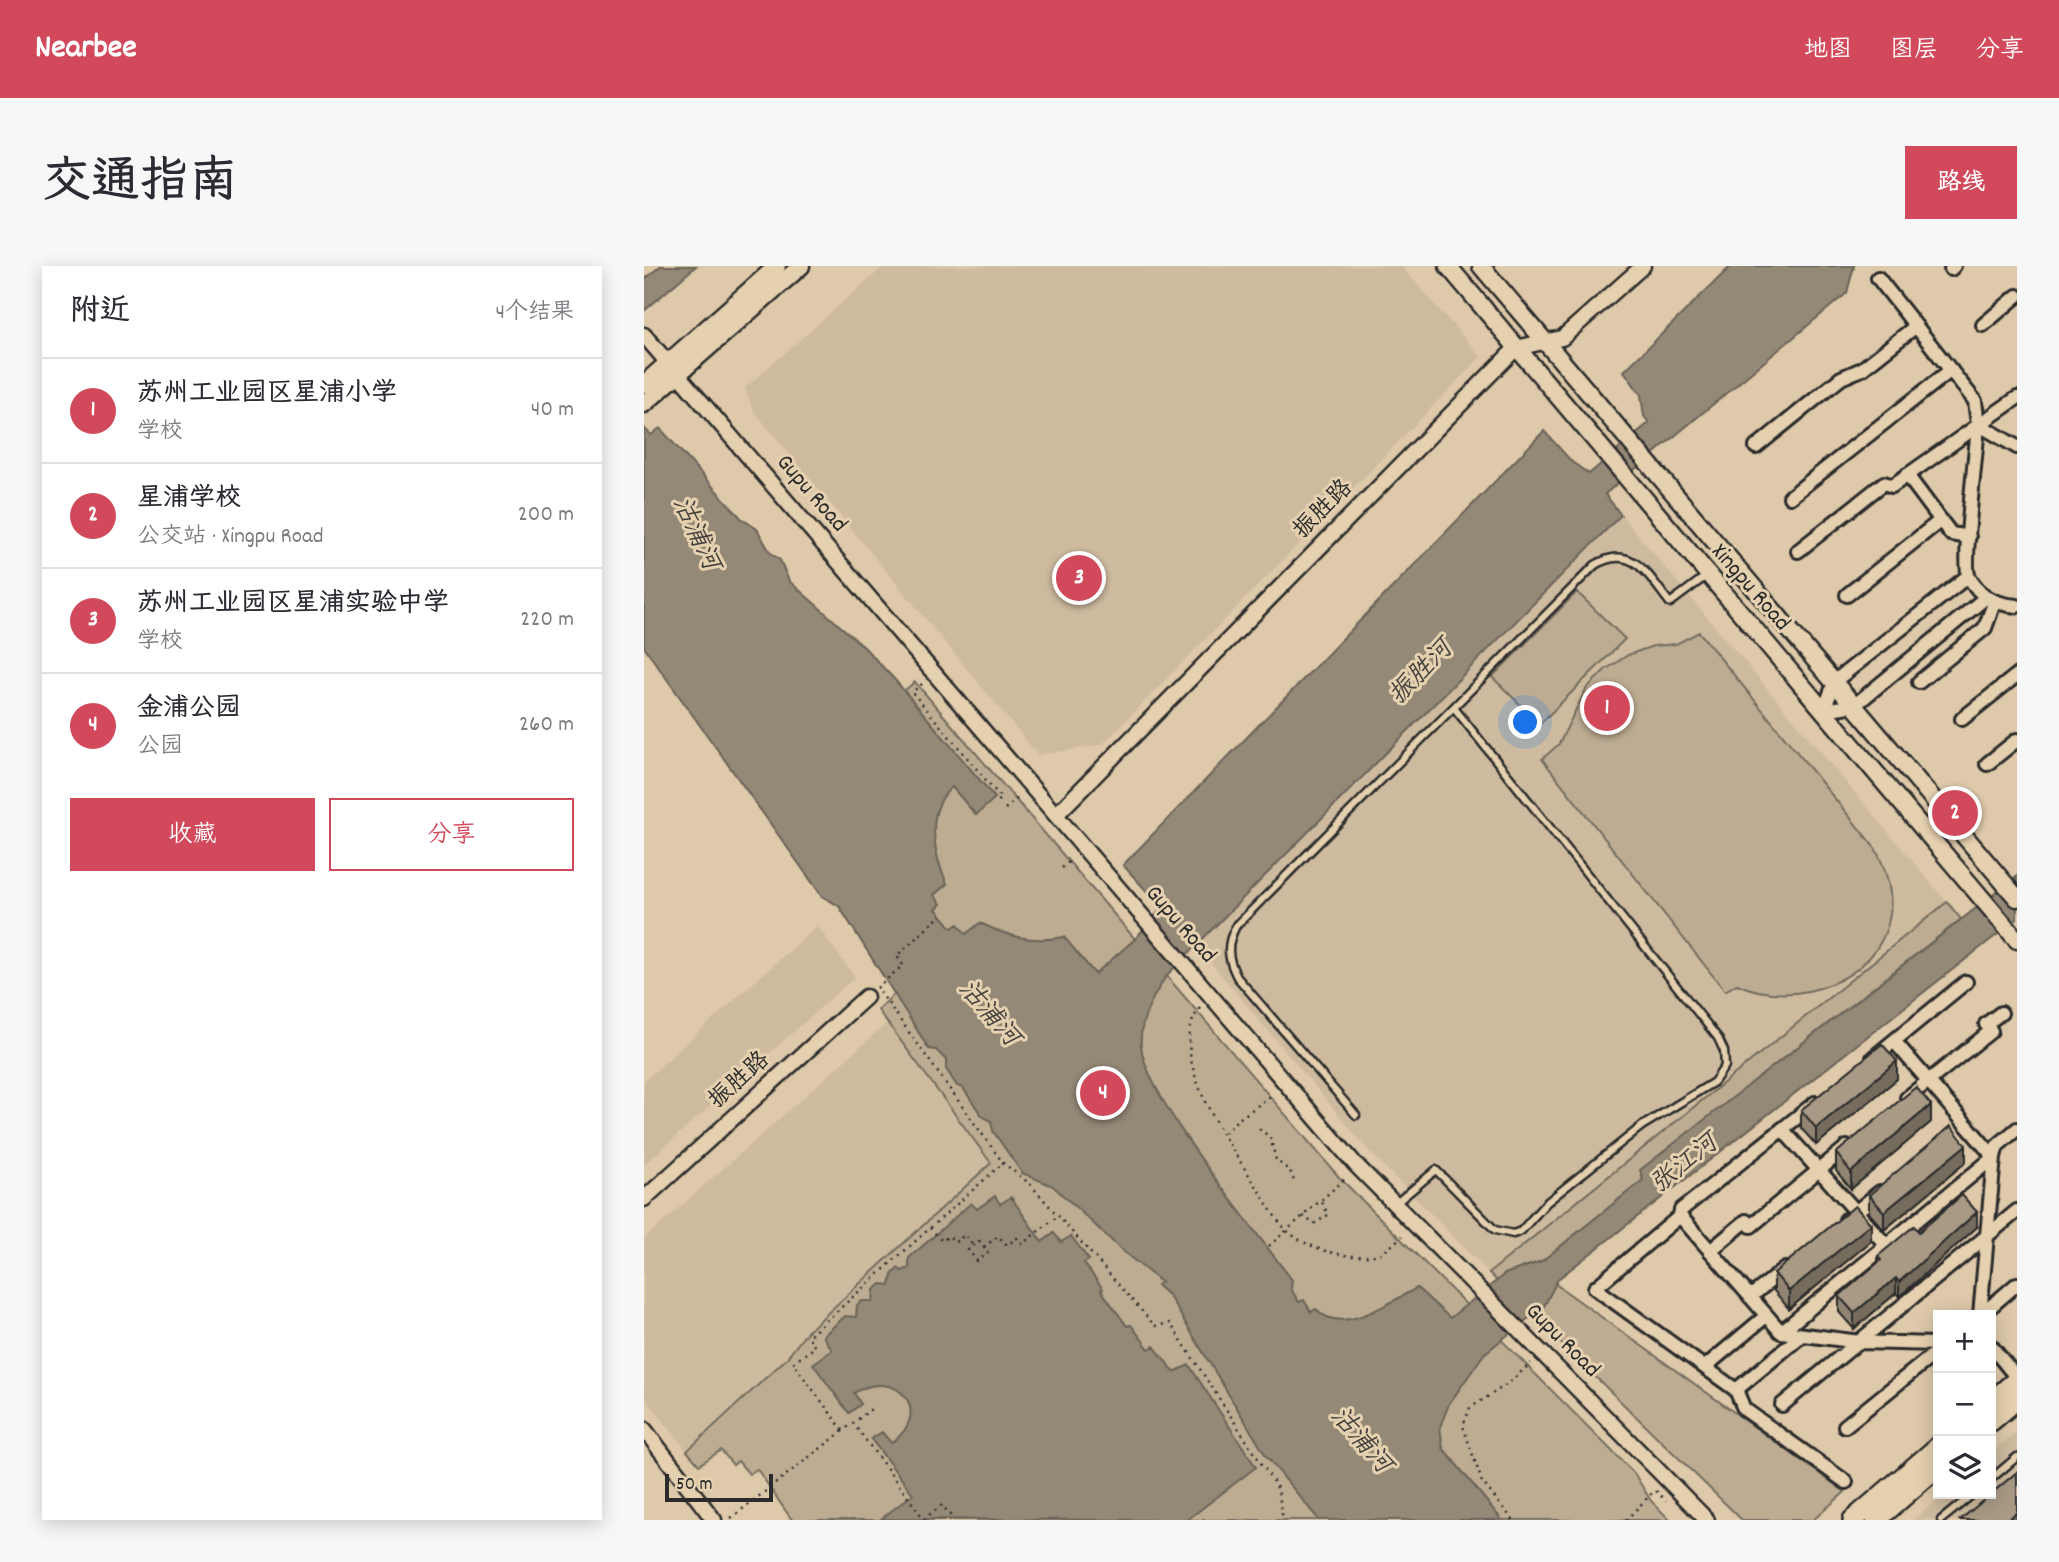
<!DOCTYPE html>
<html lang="zh">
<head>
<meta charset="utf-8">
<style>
	:root { --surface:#fff; --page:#f7f7f7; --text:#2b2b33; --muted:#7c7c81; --line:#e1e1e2; --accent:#d1495b }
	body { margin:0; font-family:Dekko,"LXGW WenKai TC",sans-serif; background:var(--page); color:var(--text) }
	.controls { position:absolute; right:21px; bottom:21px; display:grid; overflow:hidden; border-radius:0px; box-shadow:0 4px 18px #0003 }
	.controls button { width:63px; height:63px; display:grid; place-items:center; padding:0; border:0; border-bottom:2px solid var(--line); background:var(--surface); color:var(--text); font:35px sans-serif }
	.scale { position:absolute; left:21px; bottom:18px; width:108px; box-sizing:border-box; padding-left:7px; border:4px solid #2b2b2b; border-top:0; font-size:19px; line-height:24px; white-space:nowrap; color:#2b2b2b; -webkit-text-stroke:5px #e5d0af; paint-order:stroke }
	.you { position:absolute; left:882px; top:457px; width:24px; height:24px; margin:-18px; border:5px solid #fff; border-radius:50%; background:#1a73e8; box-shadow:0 0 0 10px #1a73e833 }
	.badge { display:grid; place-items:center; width:46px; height:46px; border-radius:50%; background:var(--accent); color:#fff; font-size:23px; font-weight:700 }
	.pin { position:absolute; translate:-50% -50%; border:4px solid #fff; box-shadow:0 2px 7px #0006 }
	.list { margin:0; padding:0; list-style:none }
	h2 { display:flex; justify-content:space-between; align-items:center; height:91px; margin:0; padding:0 28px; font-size:30px }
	h2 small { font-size:23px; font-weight:400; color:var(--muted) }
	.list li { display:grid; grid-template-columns:46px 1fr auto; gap:21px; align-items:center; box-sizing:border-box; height:105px; padding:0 28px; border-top:2px solid var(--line) }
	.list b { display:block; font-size:26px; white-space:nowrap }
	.list p { margin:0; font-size:23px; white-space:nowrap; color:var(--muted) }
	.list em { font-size:23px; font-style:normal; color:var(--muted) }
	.actions { display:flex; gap:14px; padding:21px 28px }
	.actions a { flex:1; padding:16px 0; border:2px solid var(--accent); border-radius:0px; text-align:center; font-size:24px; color:var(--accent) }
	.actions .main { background:var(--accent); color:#fff }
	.icon { flex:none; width:38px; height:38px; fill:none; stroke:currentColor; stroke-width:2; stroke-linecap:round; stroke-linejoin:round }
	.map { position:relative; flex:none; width:1373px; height:1254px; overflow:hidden; border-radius:0px }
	header { display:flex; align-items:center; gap:42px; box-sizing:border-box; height:98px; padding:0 35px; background:var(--accent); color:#fff }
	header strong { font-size:33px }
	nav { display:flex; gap:38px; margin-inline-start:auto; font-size:24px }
	.intro { display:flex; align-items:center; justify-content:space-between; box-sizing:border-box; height:168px; padding:0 42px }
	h1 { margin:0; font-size:49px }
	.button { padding:18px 32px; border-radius:0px; background:var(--accent); color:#fff; font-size:24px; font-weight:700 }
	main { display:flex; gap:42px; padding:0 42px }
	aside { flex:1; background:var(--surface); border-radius:0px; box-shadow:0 4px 18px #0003 }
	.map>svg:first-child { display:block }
	.built { fill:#cebb9f }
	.green { fill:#bdac92; stroke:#746c5e; stroke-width:2 }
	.water { fill:#948876; stroke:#6a6358; stroke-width:2 }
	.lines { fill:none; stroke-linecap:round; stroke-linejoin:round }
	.service-casing { stroke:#2b2b2b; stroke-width:11 }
	.minor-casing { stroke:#2b2b2b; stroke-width:18 }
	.tertiary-casing { stroke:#2b2b2b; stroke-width:19 }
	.secondary-casing { stroke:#2b2b2b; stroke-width:21 }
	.primary-casing { stroke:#2b2b2b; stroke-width:24 }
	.path { stroke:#2b2b2b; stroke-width:2.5; stroke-dasharray:2 5; stroke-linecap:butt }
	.service { stroke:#e5d0af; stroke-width:6 }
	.minor { stroke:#e5d0af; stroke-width:12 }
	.tertiary { stroke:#e5d0af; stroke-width:14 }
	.secondary { stroke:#e5d0af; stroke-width:16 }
	.primary { stroke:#e5d0af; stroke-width:19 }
	.wall { fill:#918472; stroke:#2b2b2b; stroke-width:2 }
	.shaded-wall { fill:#766c5d; stroke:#2b2b2b; stroke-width:2 }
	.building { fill:#a99a85; stroke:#2b2b2b; stroke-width:2 }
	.labels { text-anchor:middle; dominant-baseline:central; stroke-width:6; stroke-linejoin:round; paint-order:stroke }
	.street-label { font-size:24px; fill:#2b2b2b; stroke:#e5d0af }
	.water-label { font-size:26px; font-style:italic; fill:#45423e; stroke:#e5d0af }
</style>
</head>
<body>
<header>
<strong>Nearbee</strong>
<nav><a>地图</a><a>图层</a><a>分享</a></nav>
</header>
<div class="intro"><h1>交通指南</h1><a class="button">路线</a></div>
<main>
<aside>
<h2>附近<small>4个结果</small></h2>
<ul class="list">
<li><span class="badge">1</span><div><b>苏州工业园区星浦小学</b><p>学校</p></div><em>40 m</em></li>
<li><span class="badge">2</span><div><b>星浦学校</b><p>公交站 · Xingpu Road</p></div><em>200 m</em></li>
<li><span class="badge">3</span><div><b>苏州工业园区星浦实验中学</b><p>学校</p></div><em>220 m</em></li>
<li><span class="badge">4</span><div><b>金浦公园</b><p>公园</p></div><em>260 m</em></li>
</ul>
<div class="actions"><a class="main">收藏</a><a>分享</a></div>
</aside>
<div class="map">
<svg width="1373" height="1254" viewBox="0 0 1373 1254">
	<rect width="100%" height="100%" fill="#dec9aa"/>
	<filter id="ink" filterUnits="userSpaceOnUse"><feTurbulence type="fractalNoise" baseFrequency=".0143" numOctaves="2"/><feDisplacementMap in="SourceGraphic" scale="14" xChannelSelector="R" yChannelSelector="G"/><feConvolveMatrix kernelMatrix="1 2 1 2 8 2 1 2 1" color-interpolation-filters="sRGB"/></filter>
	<g filter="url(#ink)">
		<path class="built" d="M240,0H757L837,91L458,479L394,489L109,144L101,122Z
			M977,249L1303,636L845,1007L725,885L552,679Z
			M173,660L211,711L0,899V815Z
			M243,757L348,897L163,1066L142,1093L43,1185L0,1130V973Z
			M1373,1165V1254H1269L1300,1228H1347V1187Z"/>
		<path class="green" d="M933,326L981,373L896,458L848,411Z
			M1055,366L1231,582C1242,603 1249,624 1246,648C1236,716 1149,744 1093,718L1081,725L898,493L915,478L942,423L961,404L984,389L1009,380L1032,378Z
			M271,416L694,910L990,1207L1007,1235L1026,1254H148L113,1203L105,1208L94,1195L89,1199L77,1184L55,1199L43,1185L142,1093L163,1066L347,897L234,744L251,727L195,640L178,630L116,542Z
			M1303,636L1317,653L997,904L999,914L898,995L861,1008L853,1015L845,1007Z
			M910,1017L1201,1226L1169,1254H1098L887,1048L900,1040Z"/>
		<path class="water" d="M16,0H52L0,45V14Z
			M1087,0H1210L1203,27L961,228L977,249L522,710C509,731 495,754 497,780C502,833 613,966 648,1014L647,1023L655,1036L660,1034L667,1046L672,1043C698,1072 746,1035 773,1022L806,1052L861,1008L898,995L999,914L996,904L1373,610V653L914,1013L900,1040L840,1088L805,1138L796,1161L799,1182L858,1254H675L622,1190L525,1030L513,1019L517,1016L481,987L409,920L378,907L349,865L347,855L338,850L319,822L313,820L302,803V794L292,784L285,783L195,640L178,630L0,381V162L7,169L16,162L98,253L113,263L126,286L136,294L145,315L220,381L251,414L351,532L332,549L308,521C280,545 290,589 303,618L290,629L297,638L292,643L308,662L314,658L322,668L336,657C365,671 388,677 420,671L451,708L491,673L518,642L479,599L900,165L928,196L945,208L1001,160L1005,157L1000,150L997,129L980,105Z
			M351,930L356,938L367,931L398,976L410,967L417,976L427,970L445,994L440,997L459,1023L457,1024L483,1060L487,1059L505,1083L510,1080L530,1106L545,1099L612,1201L543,1254L237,1253L269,1228L227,1173L238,1166L247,1177C291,1147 253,1100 210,1127L217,1138L205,1147L169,1098L188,1084L179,1070L201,1050L212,1051L213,1039L218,1035H229L230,1024L237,1018L246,1019L248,1009L254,1002L258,1005L265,1002V992L327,937L333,943Z"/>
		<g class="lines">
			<g class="service-casing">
				<path id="service" d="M712,849L593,711C583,692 582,678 592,660L951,299C989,276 1005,311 1026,337L1062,310
					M751,938L792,904L851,964L869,968L877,965L902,937L998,860L1070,816L1081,800L1080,785L1074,772L811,443
					M1347,1213L1373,1191
					M1297,1254L1329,1228"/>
			</g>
			<g class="minor-casing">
				<path id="minor" d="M1307,3L1310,0
					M1234,12L1331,135L1334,158C1333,180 1318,299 1325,311C1336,331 1351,338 1373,340
					M1339,59L1373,30
					M1334,158L1373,181
					M1112,181L1197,112L1218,103L1272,60
					M1263,209L1307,268L1325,271
					M1146,231L1307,104
					M1154,285L1240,217L1248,220L1373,132
					M1324,310L1191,415L1180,444L1211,439L1341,332
					M1203,329L1297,254
					M1275,416L1341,362L1350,337
					M1318,453L1373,409
					M1343,498L1373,474
					M1250,775L1350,891L1336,1049
					M1229,792L1322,716
					M1263,832L1347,765L1342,758L1357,747
					M1171,837L1037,944L1036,950L951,1022L1092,1124L1100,1143L1202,1216
					M1138,863L1242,979
					M1036,950L1137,1066L1216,1076L1294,1078
					M1202,954L1236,926
					M1066,985L1102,955L1107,960L1203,881
					M1106,1031L1141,1003
					M1337,1049L1373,1018
					M1137,1066L1350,891L1353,880L1373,863
					M1347,1080L1373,1112
					M1061,1101L1122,1050
					M1092,1124L1158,1069
					M1138,1139L1373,945
					M1201,1160L1294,1085"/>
			</g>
			<g class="tertiary-casing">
				<path id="tertiary" d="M0,69L711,898L1063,1254
					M412,549L872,82L918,72L999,0
					M0,933L222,731
					M0,1163L70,1254"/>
			</g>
			<g class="secondary-casing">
				<path id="secondary" d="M804,0L1373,674
					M837,0L1373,632
					M0,118L133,0
					M0,138L157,0"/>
			</g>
			<g class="primary-casing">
				<path id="primary" d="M1347,1136L1373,1114
					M1347,1155L1373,1133
					M1209,1254L1294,1181
					M1232,1254L1294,1200"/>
			</g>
			<path class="path" d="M278,418L268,426L357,532L354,535
				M361,543L375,531
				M418,602L428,593
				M233,722L259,699L253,690L297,649
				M236,726L359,897L385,917L511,1060L526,1057L634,1223L639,1254
				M556,742C520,787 583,876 609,915C619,931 629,950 642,964C662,983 711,997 737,987C745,983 751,976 758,970
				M615,863L626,871L632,894L646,905L650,915
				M581,867L592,855L630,828
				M659,950L670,958L684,949L678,936
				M286,962L298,975L305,970L311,976L321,969L329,980
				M335,975L344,987L333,995L324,984Z
				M625,980L702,912
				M340,981L354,970L363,979L373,972L378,978L414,950
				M209,1157L280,1253L298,1239L310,1254
				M199,1164L149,1097L171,1081L164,1071L359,897
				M1012,1225L1022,1235
				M87,1252L231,1140
				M869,1254L838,1216L819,1160L826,1142L865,1117L887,1097
				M982,1254L1008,1227"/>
			<use href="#service" class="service"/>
			<use href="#minor" class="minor"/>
			<use href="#tertiary" class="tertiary"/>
			<use href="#secondary" class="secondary"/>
			<use href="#primary" class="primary"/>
		</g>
		<path class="wall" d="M1253,813L1172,879L1157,862V844Z
			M1287,856L1207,923L1192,905V887Z
			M1322,896L1240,964L1225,947V929Z
			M1333,961L1255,1031L1252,1027L1210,1063L1195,1046V1030L1234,997V990L1275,966Z
			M1227,975L1145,1043L1130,1025V1007Z"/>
		<path class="shaded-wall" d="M1253,795V813L1172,879V862Z
			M1287,839V856L1207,923V906Z
			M1322,879V896L1240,964V946Z
			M1333,946V961L1255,1031V1016Z
			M1227,958V975L1145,1043V1025Z
			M1252,1012V1027L1210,1063V1047Z
			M1373,1246V1254H1363Z"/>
		<path class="building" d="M1238,778L1253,795L1172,862L1157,844Z
			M1272,821L1287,839L1207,906L1192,887Z
			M1307,860L1322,879L1240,946L1225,929Z
			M1318,929L1333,946L1255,1016L1252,1012L1210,1047L1195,1030L1237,994L1234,990L1270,960L1275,966Z
			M1211,940L1227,958L1145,1025L1130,1007Z
			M1373,1206V1246L1363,1254H1316Z"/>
	</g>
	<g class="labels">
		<g class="street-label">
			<text transform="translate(167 228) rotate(49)">Gupu Road</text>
			<text transform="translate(680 244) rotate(-45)">振胜路</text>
			<text transform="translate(1106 322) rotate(49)">Xingpu Road</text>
			<text transform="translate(536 659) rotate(49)">Gupu Road</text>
			<text transform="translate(96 815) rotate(-42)">振胜路</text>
			<text transform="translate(918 1075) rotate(45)">Gupu Road</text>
		</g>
		<g class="water-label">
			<text transform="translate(51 268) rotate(65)">沽浦河</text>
			<text transform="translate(778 407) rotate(-46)">振胜河</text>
			<text transform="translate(344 748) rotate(49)">沽浦河</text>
			<text transform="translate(1041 899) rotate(-39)">张江河</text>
			<text transform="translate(716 1175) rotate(49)">沽浦河</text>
		</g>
	</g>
</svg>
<div class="controls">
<button>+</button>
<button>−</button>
<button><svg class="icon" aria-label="layers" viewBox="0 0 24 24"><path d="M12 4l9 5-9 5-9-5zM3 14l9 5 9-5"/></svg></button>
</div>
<div class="scale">50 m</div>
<div class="you"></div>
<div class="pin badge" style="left:963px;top:442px">1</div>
<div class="pin badge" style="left:1311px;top:547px">2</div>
<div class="pin badge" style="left:435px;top:312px">3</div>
<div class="pin badge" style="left:459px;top:827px">4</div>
</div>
</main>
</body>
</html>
